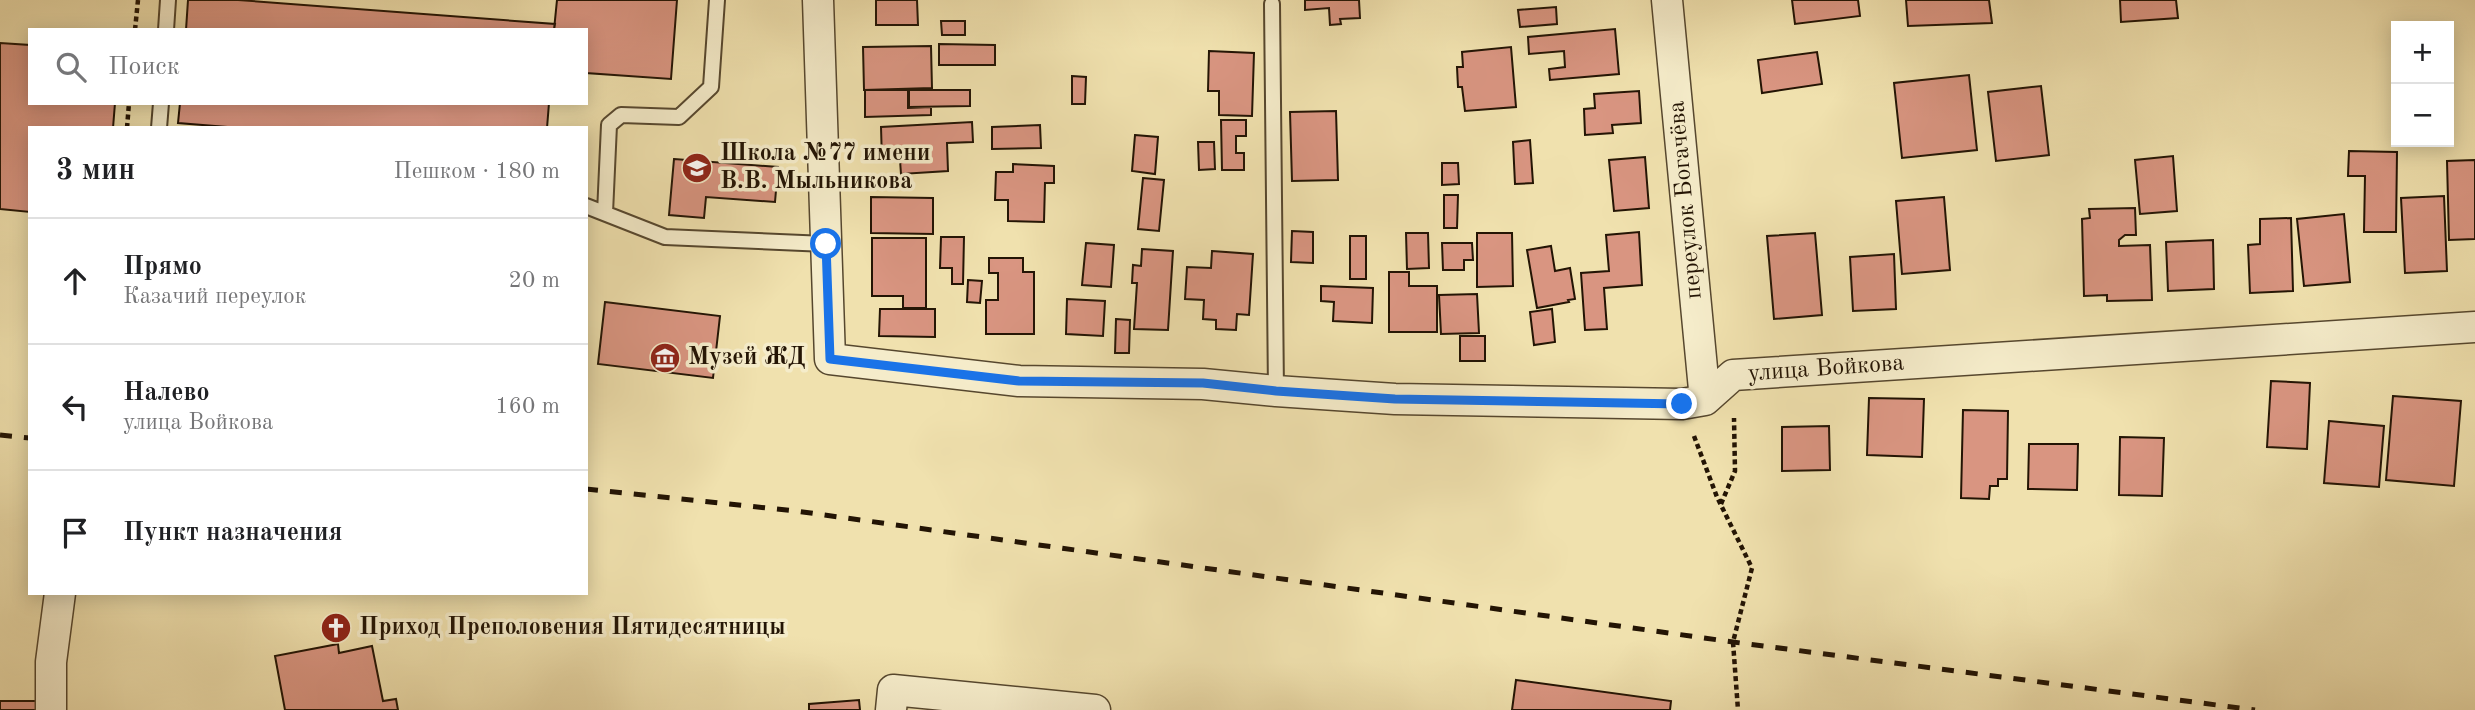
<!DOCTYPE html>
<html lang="ru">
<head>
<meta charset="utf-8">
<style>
	:root { --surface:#fff; --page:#f2f2f2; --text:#202124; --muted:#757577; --line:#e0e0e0 }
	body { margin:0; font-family:"Old Standard TT",serif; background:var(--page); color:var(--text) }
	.controls { position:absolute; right:21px; top:21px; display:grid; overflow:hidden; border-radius:0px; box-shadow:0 4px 18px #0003 }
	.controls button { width:63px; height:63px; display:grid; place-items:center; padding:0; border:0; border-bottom:2px solid var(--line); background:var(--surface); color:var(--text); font:35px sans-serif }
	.stop { position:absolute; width:21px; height:21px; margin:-16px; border:5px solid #1a73e8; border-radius:50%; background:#fff }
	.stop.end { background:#1a73e8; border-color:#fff; box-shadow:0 2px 7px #0008 }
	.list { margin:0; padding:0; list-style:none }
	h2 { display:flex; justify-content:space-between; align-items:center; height:91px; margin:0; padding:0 28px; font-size:30px }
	h2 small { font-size:23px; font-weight:400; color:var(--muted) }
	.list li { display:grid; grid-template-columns:46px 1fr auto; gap:21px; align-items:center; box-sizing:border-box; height:126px; padding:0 28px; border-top:2px solid var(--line) }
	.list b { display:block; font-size:26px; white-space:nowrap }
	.list p { margin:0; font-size:23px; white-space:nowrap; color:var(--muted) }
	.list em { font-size:23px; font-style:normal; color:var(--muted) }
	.icon { flex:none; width:38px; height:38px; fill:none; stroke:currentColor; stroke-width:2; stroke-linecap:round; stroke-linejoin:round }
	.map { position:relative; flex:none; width:2475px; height:710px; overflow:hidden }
	.search { position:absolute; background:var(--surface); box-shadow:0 4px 18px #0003; left:28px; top:28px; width:560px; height:77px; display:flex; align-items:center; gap:18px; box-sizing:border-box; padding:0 24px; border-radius:0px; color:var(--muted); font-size:26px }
	.panel { position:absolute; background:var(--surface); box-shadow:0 4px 18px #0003; left:28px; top:126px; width:560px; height:469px; border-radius:0px }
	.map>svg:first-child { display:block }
	.building { fill:#d99581; stroke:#231404; stroke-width:2 }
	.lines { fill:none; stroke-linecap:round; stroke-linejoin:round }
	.service-casing { stroke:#56472e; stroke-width:18 }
	.minor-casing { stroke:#56472e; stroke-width:33 }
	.path { stroke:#231404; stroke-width:4.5; stroke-dasharray:5 3.5; stroke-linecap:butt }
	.service { stroke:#f5ecca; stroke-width:14 }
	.minor { stroke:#f5ecca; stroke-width:30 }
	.rail { stroke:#231404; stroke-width:5; stroke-dasharray:12 12; stroke-linecap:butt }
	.route { stroke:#1a73e8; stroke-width:9 }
	.labels { text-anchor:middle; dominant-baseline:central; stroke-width:7; stroke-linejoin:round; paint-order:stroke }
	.poi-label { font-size:24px; font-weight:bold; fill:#231404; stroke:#f5ecca; text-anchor:start }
	.street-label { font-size:24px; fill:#231404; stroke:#f5ecca }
</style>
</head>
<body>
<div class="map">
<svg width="2475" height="710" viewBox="0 0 2475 710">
	<rect width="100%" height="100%" fill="#f0e1ae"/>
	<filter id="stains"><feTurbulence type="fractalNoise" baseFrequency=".00286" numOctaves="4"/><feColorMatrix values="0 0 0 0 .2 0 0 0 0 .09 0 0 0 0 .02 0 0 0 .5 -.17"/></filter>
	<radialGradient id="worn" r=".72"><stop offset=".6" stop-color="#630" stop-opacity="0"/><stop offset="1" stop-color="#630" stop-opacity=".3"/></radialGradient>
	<path class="building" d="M188,0H238L555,24L554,30H186Z
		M557,0H677L671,79L586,73V30H554Z
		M876,0H917L918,25H876Z
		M1305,0H1359L1360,18L1340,19L1341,24L1330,25L1329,8L1305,10Z
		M1792,0H1858L1860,16L1795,24Z
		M1906,0H1989L1992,23L1908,26Z
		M2120,0H2176L2178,18L2121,22Z
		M1556,7L1557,24L1520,27L1518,10Z
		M941,21H965V35H942Z
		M1615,29L1619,74L1550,80L1549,69L1565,67L1564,51L1529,54L1528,37Z
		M0,43L30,45V103H115L113,128H30V212L0,209Z
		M939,44L995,45V65H939Z
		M931,46L932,88L864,90L863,47Z
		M1511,47L1516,107L1465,111L1462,87H1458L1457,67H1463L1462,52Z
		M1209,51L1254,53L1252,116L1219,115V91H1208Z
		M1817,52L1822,84L1762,93L1758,60Z
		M1969,75L1977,150L1902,158L1894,83Z
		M1072,76L1086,77L1085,104H1072Z
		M2041,86L2049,155L1996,161L1988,92Z
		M865,90H908V108L931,107V115L865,117Z
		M909,90H970V106L909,107Z
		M1639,91L1641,123L1612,125L1613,133L1585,135L1584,109L1595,108L1594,94Z
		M180,103H549L547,128H240L178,123Z
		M1336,111L1338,180L1292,181L1290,112Z
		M1221,120H1246V136H1236V153H1244V170H1222Z
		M972,122L973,142L947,143L948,171L901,174L900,160L882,161L881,127Z
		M1040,125L1041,148L992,149V127Z
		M1135,135L1158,137L1155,174L1132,171Z
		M1530,140L1533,183L1515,184L1513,142Z
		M1198,142H1214L1215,169L1199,170Z
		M2349,151L2397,152L2396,232H2364L2365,176H2348Z
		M2173,156L2177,211L2140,214L2135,160Z
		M1645,157L1649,208L1614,211L1609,160Z
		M674,159L778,167L775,202L706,197L704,218L669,215Z
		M2475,160V239L2449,240L2447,161Z
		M1442,163H1458L1459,184L1442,185Z
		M1013,164L1054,166V183H1045L1044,222L1008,221V200H995L996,172H1013Z
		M1143,178L1164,180L1159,231L1138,229Z
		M1444,195H1458L1457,228H1444Z
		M2444,196L2447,271L2405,273L2401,198Z
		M871,197L933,198V234L871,233Z
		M1944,197L1950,270L1902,274L1896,201Z
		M2135,208L2136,235H2125L2119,240V246L2150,245L2152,300L2107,301V295L2084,296L2082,219L2090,218L2089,209Z
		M2344,214L2350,282L2304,286L2297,219Z
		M2291,218L2293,291L2250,293L2248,245L2260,244V219Z
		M1292,231L1313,232V263L1291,262Z
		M1639,232L1642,285L1604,288L1607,329L1585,330L1581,273L1609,271L1606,235Z
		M1406,233H1428L1429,268L1407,269Z
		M1477,233H1512L1513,286L1477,287Z
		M1815,233L1822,315L1774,319L1767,236Z
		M1350,236H1366V279H1350Z
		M941,237H964L963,284H952V268H940Z
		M872,238H926V308H903V296H872Z
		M2213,240L2214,289L2168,291L2166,242Z
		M1086,243L1114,245L1111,287L1082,285Z
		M1442,243H1472L1473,260H1464V270H1443Z
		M1551,246L1555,271L1570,268L1575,299L1568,300L1569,302L1537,308L1527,250Z
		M1142,249L1173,251L1168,330L1134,329L1137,283H1132L1133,265L1141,266Z
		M1212,251L1253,254L1249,315L1237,314L1236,330L1216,329V320L1203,319L1204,300L1185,299L1187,267L1211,268Z
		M1894,254L1896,309L1853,311L1850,257Z
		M989,258H1023V272H1034V334H986V300H998V273H989Z
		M1389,272H1409V286H1437V332H1389Z
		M968,280L982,281L980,303L967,302Z
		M1321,286L1373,288L1372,323L1333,321L1334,302L1321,301Z
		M1477,294L1479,333L1441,334L1439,295Z
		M1067,299L1105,301L1103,336L1066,334Z
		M605,302L720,316L713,378L598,364Z
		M880,309H935V337L879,336Z
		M1552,309L1555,342L1534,345L1530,312Z
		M1116,319L1130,320L1129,353H1115Z
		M1460,336H1485V361H1460Z
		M2271,381L2310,383L2307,449L2267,447Z
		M2393,396L2461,401L2454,486L2386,480Z
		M1869,398L1924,399L1922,457L1867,455Z
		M1963,410L2008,411L2007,479H1998V486H1990L1989,499L1961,498Z
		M2329,421L2384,426L2379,487L2324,483Z
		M1829,426L1830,470L1782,471V427Z
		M2120,437L2164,438L2162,496L2119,495Z
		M2029,444H2078L2077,490L2028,489Z
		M338,644L339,653L372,646L383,701L396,699L398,710H285L275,656Z
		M1516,680L1671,701L1670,710H1512Z
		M859,700L860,710H809V704Z
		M0,701H43V710H0Z"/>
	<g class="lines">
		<g class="service-casing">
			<path id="service" d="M1272,4L1276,391
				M166,30L168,0
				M159,128L161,103
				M586,206L665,237L826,244
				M605,213L609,125L621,115L679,117L711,87L717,0"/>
		</g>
		<g class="minor-casing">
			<path id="minor" d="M818,0L830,359L1019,381L1203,384L1276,391L1395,399L1682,404L1705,400L1733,375L2475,327
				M1667,0L1705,400
				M51,710V662L60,593
				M891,710L893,690L1095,710"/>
		</g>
		<path class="path" d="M135,30L138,0
			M127,128L129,103
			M1694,436L1717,497L1752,568L1733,642L1738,710
			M1721,504L1735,471L1734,418"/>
		<use href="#service" class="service"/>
		<use href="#minor" class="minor"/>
		<path class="rail" d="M0,435L30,438
			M586,489L796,511L1733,642L2255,710"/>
	</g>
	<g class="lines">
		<path class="route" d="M826,244L830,359L1019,381L1203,383L1276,391L1395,399L1682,404"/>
	</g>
	<defs>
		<g id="school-disc" transform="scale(1.575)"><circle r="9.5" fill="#8f2418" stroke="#f5ecca"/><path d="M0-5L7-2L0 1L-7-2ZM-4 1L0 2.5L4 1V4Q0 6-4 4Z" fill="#fff"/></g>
		<g id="museum-disc" transform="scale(1.575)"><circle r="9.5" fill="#8f2418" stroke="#f5ecca"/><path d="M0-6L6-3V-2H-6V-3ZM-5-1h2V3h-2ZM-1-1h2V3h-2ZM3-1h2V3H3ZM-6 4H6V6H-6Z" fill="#fff"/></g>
		<g id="church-disc" transform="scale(1.575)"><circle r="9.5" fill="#8f2418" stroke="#f5ecca"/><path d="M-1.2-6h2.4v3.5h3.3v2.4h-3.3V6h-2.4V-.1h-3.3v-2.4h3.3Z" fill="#fff"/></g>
	</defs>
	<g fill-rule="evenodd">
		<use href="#school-disc" x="697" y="168"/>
		<use href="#museum-disc" x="665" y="358"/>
		<use href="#church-disc" x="336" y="628"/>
	</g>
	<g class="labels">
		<g class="poi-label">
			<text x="720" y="154">Школа №77 имени<tspan x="720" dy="28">В.В. Мыльникова</tspan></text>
			<text x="688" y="358">Музей ЖД</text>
			<text x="359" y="628">Приход Преполовения Пятидесятницы</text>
		</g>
		<g class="street-label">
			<text transform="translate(1686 200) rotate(-95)">переулок Богачёва</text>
			<text transform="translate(1826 369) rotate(-4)">улица Войкова</text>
		</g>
	</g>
	<rect width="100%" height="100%" filter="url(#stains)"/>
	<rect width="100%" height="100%" fill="url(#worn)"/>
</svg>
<div class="controls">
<button>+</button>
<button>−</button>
</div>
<div class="stop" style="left:826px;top:244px"></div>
<div class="stop end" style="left:1682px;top:404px"></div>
<div class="search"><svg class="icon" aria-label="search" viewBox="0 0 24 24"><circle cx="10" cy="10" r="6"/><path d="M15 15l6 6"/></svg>Поиск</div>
<section class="panel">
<h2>3 мин<small>Пешком · 180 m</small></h2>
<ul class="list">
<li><svg class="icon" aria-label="ahead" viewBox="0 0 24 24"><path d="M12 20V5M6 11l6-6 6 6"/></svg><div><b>Прямо</b><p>Казачий переулок</p></div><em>20 m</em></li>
<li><svg class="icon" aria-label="left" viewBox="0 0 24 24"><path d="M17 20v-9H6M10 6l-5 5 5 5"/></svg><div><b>Налево</b><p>улица Войкова</p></div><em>160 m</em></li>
<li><svg class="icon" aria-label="arrive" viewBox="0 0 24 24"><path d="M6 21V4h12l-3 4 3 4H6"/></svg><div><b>Пункт назначения</b></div></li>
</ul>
</section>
</div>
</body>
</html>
